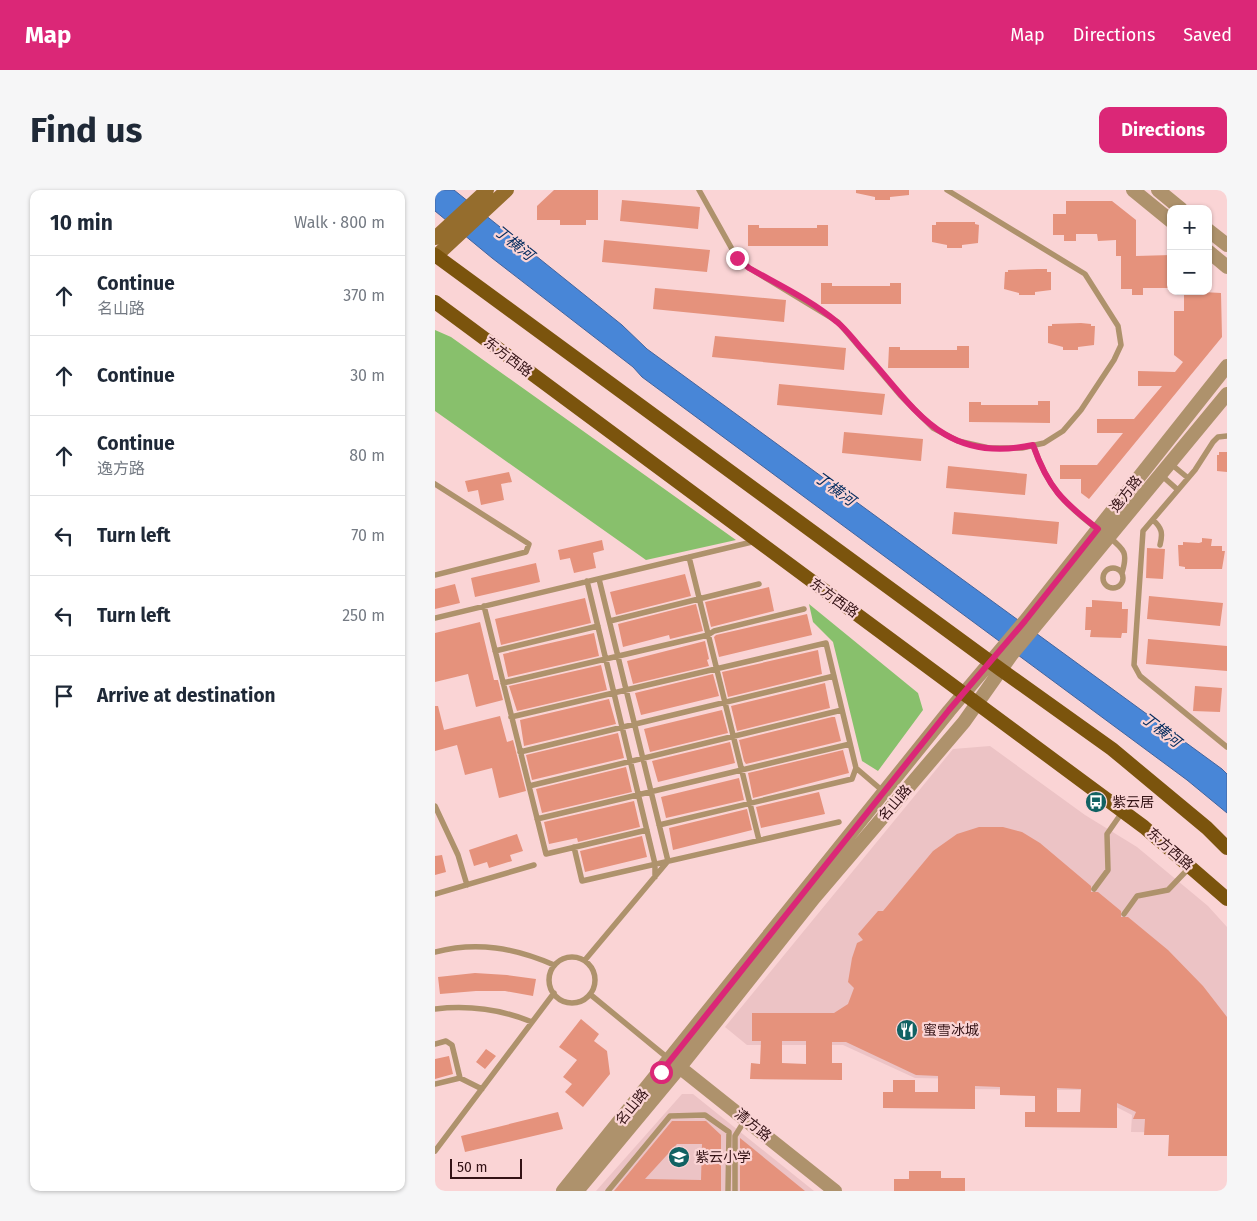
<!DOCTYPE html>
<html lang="en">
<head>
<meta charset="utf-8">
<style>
	:root { --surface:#fff; --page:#f6f6f7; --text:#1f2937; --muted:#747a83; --line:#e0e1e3; --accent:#db2777 }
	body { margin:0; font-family:"Fira Sans","Noto Sans SC",sans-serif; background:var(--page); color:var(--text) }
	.controls { position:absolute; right:15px; top:15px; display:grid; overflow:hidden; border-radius:10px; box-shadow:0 1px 4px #0004 }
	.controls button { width:45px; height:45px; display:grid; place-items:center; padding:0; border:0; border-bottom:1px solid var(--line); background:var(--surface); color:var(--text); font:25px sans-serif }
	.scale { position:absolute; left:15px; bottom:12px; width:72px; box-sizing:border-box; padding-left:5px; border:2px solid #331215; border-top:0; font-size:14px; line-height:18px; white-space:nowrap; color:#331215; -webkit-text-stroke:4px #fad4d5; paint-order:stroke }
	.stop { position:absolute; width:15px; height:15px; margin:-11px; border:4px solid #db2777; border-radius:50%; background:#fff }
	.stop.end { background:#db2777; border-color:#fff; box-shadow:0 1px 5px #0008 }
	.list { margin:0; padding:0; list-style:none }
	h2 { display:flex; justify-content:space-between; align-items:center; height:65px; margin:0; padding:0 20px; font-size:21px }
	h2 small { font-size:16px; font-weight:400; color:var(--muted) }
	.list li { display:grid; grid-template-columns:32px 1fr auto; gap:15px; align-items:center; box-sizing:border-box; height:80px; padding:0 20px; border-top:1px solid var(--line) }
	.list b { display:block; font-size:19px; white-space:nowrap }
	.list p { margin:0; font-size:16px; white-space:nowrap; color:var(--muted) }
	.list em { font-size:16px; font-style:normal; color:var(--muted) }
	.icon { flex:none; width:28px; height:28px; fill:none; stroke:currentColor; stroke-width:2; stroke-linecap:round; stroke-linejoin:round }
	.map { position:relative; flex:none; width:792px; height:1001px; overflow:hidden; border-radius:10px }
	header { display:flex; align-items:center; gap:30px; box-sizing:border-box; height:70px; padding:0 25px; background:var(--accent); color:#fff }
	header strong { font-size:24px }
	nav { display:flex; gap:28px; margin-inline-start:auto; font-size:18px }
	.intro { display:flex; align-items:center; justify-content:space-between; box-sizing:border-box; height:120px; padding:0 30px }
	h1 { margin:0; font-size:35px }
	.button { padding:12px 22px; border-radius:10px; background:var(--accent); color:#fff; font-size:18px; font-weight:700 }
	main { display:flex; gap:30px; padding:0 30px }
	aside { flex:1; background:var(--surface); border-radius:10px; box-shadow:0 1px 4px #0004 }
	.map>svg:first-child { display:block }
	.built { fill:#ecc3c5 }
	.green { fill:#88c06c }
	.water { fill:#4886d7; stroke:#42639d }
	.building { fill:#e5927c; fill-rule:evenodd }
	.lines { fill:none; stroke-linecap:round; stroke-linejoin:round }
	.service { stroke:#ae926c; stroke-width:5.5 }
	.tertiary { stroke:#ae926c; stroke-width:14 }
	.secondary { stroke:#956d2d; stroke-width:14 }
	.primary { stroke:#7b540d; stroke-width:14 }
	.route { stroke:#db2777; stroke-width:6 }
	.labels { text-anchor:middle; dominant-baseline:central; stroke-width:4.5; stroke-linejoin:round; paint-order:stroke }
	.street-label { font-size:14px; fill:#331215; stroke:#fad4d5 }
	.poi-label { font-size:14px; fill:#331215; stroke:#fad4d5; text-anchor:start }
	.water-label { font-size:15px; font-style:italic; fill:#002a5d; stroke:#fad4d5 }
</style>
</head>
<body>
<header>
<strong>Map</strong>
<nav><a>Map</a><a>Directions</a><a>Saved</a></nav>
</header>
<div class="intro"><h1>Find us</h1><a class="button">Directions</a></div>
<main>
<aside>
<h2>10 min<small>Walk · 800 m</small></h2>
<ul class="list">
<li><svg class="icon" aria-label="ahead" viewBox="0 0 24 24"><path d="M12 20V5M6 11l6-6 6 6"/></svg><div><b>Continue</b><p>名山路</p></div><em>370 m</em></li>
<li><svg class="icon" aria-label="ahead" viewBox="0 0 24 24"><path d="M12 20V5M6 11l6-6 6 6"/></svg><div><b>Continue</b></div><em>30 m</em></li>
<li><svg class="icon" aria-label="ahead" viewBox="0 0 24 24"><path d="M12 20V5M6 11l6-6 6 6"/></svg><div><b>Continue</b><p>逸方路</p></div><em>80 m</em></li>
<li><svg class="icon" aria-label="left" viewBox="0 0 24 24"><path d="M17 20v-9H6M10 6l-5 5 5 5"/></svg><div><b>Turn left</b></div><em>70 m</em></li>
<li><svg class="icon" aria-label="left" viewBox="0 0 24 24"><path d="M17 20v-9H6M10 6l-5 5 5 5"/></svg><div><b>Turn left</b></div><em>250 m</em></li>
<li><svg class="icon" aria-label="arrive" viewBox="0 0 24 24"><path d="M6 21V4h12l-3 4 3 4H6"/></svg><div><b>Arrive at destination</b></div></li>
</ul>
</aside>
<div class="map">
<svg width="792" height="1001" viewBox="0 0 792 1001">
	<rect width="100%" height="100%" fill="#fad4d5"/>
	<path class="built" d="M555,556L650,625L702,657L773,716L792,737V943L696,942L697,925L648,900L532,899V889L480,888L408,855H312L290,837L518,559Z
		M247,904H258L379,1001H161Z"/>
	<path class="green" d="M0,140L16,147L301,350L211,370L0,221Z
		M374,414L483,503L488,520L443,581L427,571L398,452L378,432Z"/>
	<path class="water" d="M0,0H19L187,135L212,159L787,579L792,584V623L752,590L207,187L198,177L57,68L0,21Z"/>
	<path class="building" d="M119,0H163V30H151V35H125V30H102V16Z
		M421,0H474V5L455,7V10H440V7L421,3Z
		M187,10L265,17L263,39L185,31Z
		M631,11H677L701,30V66L736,65V98H708V105H697V99H686V66H681V50L663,51L662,44H641V51H629V45H618V24H631Z
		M501,32H540V34L544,35L543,53L527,55V58H512V55L497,52V35H501Z
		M313,35H324V38H382V35H393V56H313Z
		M169,50L275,60L272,82L167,72Z
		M602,79H612V82H616V100L600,102V105H584V103L569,99L570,82H573V80Z
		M386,93H397V96H455V93H466V114H386Z
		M220,98L351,110L349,132L218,119Z
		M749,101L786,103L787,147L654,309L646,303V289H625V275H662L688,243H662V229H699L727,196H703V181L740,182L748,172L739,165V121H749Z
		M646,133L656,134V136H660L659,155L643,157V160H628V157L613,153V136H617V134Z
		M280,146L411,158L409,180L277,167Z
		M522,156H534V178H453L454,157H465V160H522Z
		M344,194L450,204L447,225L342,215Z
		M603,211H615V233L534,232V212H546V215H603Z
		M409,242L488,249L486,271L407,263Z
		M784,262H792V282L782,281V265H784Z
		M513,276L592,284L590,305L511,298Z
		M74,282L77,292L66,294L69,310L46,315L43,300L33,302L30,291Z
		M519,322L624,332L622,354L517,344Z
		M767,348L777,349L776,356H787V361H790L787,379H750V377L744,376L743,355H748V352L764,353L767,352Z
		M167,350L169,360L158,363L161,378L139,383L135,368L125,370L123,360Z
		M712,358L730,359L728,389L711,388Z
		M101,373L105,392L40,407L36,388Z
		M250,384L256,406L181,425L175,402Z
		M20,394L25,413L0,419V399Z
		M334,397L339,421L276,437L270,412Z
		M714,406L788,413L785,436L712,429Z
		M150,408L156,433L66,455L60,429Z
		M657,410L687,412V419H693L692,443H687L686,448L655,447L656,440H650L651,417H657Z
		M261,414L268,441L235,449L234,445L188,457L183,434Z
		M372,424L377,445L284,467L279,447L281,445Z
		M45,432L59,490H63L68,510L41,517L33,484L0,492V443Z
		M159,443L164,466L73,487L68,464Z
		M713,449L792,456V481L711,474Z
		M270,451L274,469L272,470L274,476L198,494L192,471Z
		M383,460L387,484L293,507L287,482Z
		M166,475L172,500L82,521L74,496Z
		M278,484L284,506L206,525L200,503Z
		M390,493L395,518L302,541L296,516Z
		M760,496L787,498L785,522L758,521Z
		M174,509L181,534L89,556L85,530Z
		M0,516H3L9,540L65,526L72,552L78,550L91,601L64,608L57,578L30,585L22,555L0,561Z
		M287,520L293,543L215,562L209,539Z
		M397,527H400L406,551L311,574L309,571L304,550Z
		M183,543L189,568L97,590L91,565Z
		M295,552L300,573L223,592L217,571Z
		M408,560L414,583L318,608L313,583Z
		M191,577L197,602L107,623L101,599Z
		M304,588L309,610L231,628L226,607Z
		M384,602L390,624L326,638L321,617Z
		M199,611L205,637L143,652L142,648L114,654L109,632Z
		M312,619L317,640L238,660L234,638Z
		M544,637H568L587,642L605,653L656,696V702H663L686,721V727H693L733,760L768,796L792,827V966H733L734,945H709L710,929H698L701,922L682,913V938L590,937V922H600V906L565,905V897L540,896V919L448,918V902H458V890H480V902H503V886L481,885L411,852H397V873H407V890L315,889L316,873L325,874L326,851H317V823H399L413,814L419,798L413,792L417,768L422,753L428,750L423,744L443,721H448L498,661L522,644ZM347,851H371V874L347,873ZM622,898L646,899L645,922H622Z
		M82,644L88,661L75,665L77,671L54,678L52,672L39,676L34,660Z
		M207,646L212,667L150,682L145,661Z
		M7,665L11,682L0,685V666Z
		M40,783L72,785L101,789L98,806L70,801H41L5,804L3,787Z
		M146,829L164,844L159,851L172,861L175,884L148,917L130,902L137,894L128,887L142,870L124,857Z
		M51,859L61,866L50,879L41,872Z
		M14,866L18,884L0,889V869Z
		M123,922L128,939L30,962L26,946Z
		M237,931H271L286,945V1001H179ZM242,954H267L266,990L210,989Z
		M305,948L370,1001H305Z
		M474,981H506V988H530V1001H459V989H474Z"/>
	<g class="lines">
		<path class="service" d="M264,0L302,68L314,78L403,132L465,205L498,238L523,251L554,258H587L609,253L628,241L646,220L679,170L686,155L683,136L650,84L512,0
			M792,246L783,247L778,252L760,280L708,341L699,475L705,486L792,557
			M598,255C613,297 627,312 662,339
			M736,274L753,288
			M726,285L743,300
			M0,294L94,354L91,362L0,385
			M718,330C727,338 728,343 725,355
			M674,347C690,360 693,363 687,383
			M254,367L324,650
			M668 388a10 10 0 1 1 20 0a10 10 0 1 1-20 0Z
			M152,391L220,674V687
			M49,416L111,664L212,640
			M0,428L321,351
			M175,431L324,394
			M60,461L163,436
			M68,493L273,445L279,441L369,419
			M76,527L391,453L421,578L449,602
			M85,562L399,486
			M94,596L407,520
			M0,616L23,665L32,695
			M102,629L415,554
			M224,635L417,589L421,578
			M139,657L147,691L404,632
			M659,699L673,680L672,644L688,621
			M0,704L99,675
			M689,724L702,706L733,700L755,677
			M0,762C42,751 80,758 119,775
			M114 790a23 23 0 1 1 46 0a23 23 0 1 1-46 0Z
			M150,770L233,671L164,389
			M156,805L234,869
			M0,819C34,815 65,819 97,832
			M0,854L11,851L17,855L25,888
			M0,894L25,888L47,899
			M0,961L119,803
			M173,1001L235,926L270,925L294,942L293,1001
			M300,1001V946L310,930"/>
		<path class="tertiary" d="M698,0L736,31
			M723,0L746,19
			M773,40L792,55
			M773,61L792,77
			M238,872L400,1001
			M128,1001L514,521L590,431L792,176
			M142,1001L245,877L379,708L529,532L577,464L792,204"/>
		<path class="secondary" d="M0,48L52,0
			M0,67L72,0"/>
		<path class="primary" d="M0,65L565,479L677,559L772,638L792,658
			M0,112L709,637L792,709"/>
	</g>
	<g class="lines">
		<path class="route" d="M226,882L514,520L590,431L663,339C628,312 613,298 598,255C506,275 478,215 425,157C418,149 411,139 402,132C376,110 344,95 314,78L302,68"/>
	</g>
	<defs>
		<g id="bus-disc" transform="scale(1.125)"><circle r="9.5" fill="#116263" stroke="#fad4d5"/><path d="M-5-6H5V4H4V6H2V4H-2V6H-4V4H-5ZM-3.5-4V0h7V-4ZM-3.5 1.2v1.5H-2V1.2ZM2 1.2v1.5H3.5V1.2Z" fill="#fff"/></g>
		<g id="restaurant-disc" transform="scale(1.125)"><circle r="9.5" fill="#116263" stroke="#fad4d5"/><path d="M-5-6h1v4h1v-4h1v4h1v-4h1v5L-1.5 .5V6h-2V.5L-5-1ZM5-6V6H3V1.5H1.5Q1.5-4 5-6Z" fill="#fff"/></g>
		<g id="school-disc" transform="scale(1.125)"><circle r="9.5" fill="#116263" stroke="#fad4d5"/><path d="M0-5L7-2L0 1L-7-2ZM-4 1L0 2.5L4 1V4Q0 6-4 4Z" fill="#fff"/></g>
	</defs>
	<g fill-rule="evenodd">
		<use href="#bus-disc" x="661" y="612"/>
		<use href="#restaurant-disc" x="472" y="840"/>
		<use href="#school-disc" x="244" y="967"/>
	</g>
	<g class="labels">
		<g class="street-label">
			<text transform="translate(73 167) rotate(37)">东方西路</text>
			<text transform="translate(691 304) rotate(-52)">逸方路</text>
			<text transform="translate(399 408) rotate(36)">东方西路</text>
			<text transform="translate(460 613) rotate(-50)">名山路</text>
			<text transform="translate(735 659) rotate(41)">东方西路</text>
			<text transform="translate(197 917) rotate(-51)">名山路</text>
			<text transform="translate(318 935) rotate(39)">清方路</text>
		</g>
		<g class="poi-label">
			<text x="677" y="612">紫云居</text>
			<text x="488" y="840">蜜雪冰城</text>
			<text x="260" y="967">紫云小学</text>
		</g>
		<g class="water-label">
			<text transform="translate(79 53) rotate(39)">丁横河</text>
			<text transform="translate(400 299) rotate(36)">丁横河</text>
			<text transform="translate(726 540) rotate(38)">丁横河</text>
		</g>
	</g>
</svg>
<div class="controls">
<button>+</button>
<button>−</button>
</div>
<div class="scale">50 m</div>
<div class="stop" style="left:226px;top:882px"></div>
<div class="stop end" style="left:302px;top:68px"></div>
</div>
</main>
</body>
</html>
